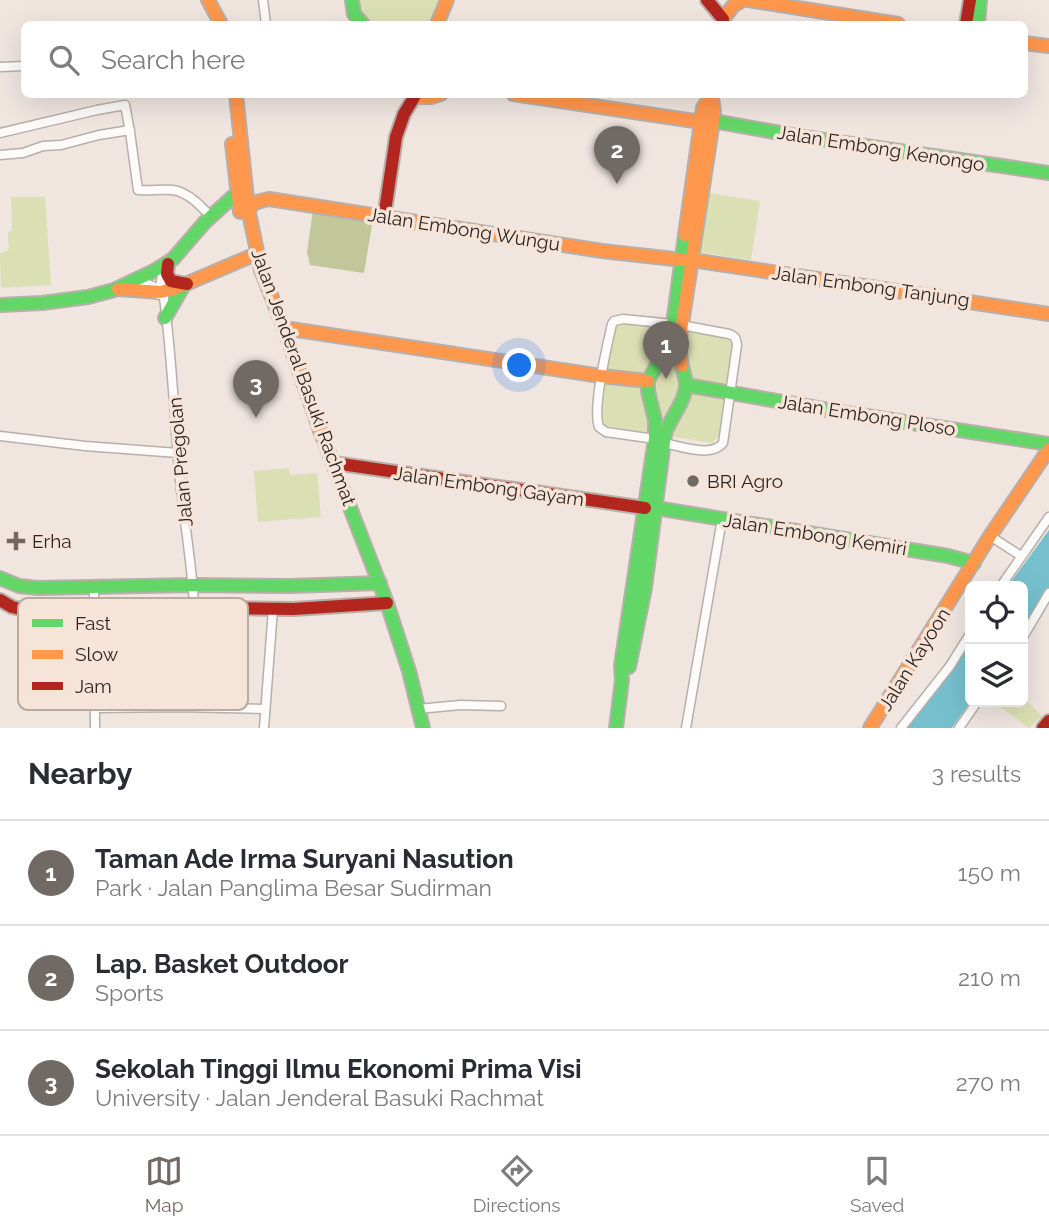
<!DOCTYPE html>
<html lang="en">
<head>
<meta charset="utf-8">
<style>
	:root { --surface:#fff; --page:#f7f7f7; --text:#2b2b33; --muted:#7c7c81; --line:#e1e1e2; --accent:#716964 }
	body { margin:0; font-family:Raleway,sans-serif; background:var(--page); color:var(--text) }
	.controls { position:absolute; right:21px; bottom:21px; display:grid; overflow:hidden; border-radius:10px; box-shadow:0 7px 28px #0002 }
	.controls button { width:63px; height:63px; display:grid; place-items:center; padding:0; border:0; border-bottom:2px solid var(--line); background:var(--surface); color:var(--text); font:35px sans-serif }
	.you { position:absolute; left:520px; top:366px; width:24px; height:24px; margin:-18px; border:5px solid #fff; border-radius:50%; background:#1a73e8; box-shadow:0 0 0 10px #1a73e833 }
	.badge { display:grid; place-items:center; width:46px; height:46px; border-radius:50%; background:var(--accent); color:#fff; font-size:23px; font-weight:700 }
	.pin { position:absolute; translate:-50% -58px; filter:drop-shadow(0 2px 4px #0008) }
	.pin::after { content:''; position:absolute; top:37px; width:24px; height:21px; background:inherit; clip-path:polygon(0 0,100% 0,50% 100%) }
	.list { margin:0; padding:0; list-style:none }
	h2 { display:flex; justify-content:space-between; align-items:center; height:91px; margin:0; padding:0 28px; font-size:30px }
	h2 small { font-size:23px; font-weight:400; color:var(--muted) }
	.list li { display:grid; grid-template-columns:46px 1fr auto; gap:21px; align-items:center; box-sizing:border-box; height:105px; padding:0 28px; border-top:2px solid var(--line) }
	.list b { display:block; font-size:26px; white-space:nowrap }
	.list p { margin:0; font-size:23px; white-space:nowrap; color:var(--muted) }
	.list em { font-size:23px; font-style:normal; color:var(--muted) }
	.icon { flex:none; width:38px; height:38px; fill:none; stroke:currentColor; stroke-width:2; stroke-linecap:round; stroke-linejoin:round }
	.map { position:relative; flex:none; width:1049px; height:728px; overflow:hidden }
	.search { position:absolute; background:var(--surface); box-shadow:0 7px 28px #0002; left:21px; right:21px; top:21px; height:77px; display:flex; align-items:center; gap:18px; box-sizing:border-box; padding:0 24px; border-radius:10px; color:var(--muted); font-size:26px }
	.sheet { height:406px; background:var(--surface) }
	nav { display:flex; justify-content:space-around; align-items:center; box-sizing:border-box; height:98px; border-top:2px solid var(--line); background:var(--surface); font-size:19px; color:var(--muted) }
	nav a { display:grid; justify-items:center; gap:4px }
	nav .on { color:var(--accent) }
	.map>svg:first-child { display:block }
	.green { fill:#dbe0b4 }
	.forest { fill:#c2c79a }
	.water { fill:#76c0ce }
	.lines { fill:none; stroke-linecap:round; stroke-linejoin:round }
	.street-casing { stroke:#b7afaa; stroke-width:11 }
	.fast-casing { stroke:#b7afaa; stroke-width:16 }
	.slow-casing { stroke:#b7afaa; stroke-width:16 }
	.jam-casing { stroke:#b7afaa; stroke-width:16 }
	.street { stroke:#fdfbfa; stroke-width:8 }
	.fast { stroke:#63d668; stroke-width:12 }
	.slow { stroke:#ff974d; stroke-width:12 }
	.jam { stroke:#b3261e; stroke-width:12 }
	.poi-dot { fill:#716964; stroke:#f6e4d9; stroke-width:2.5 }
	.labels { text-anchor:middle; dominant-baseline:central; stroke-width:7; stroke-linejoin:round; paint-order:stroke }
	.street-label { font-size:19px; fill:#2c2622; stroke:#f6e4d9 }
	.poi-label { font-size:19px; fill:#2c2622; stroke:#f6e4d9; text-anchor:start }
	.key { fill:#f6e4d9; stroke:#b9aba2; stroke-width:2 }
	.key-label { font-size:19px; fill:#2c2622 }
</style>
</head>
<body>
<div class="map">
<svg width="1049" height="728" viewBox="0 0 1049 728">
	<rect width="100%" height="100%" fill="#f0e5df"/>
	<path class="green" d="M355,0H440L431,24H370L364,21Z
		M708,193L760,201L751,260L699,252Z
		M11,197H45L51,285L1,288L0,254L9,250L8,233L12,230Z
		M617,321L729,335L734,342L720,432L717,438L712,443L602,425L599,415L612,326Z
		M289,468L290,475L317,473L321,517L258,522L254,471Z
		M1023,697L1042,716L1029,728L994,702H1023Z"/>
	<path class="forest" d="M313,210L373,219L364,273L310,265L307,252Z"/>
	<path class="water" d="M1049,530V589L1023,627V586H1008Z
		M970,639V702L952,728H907Z"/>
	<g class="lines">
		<g class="street-casing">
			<path id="street" d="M263,0L266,24
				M0,67L24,66
				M0,133L97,110L125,105L130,132L138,190C149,191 162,189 173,190C188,192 201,206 211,217
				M0,155L23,153L43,146L61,145L99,135L130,130
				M133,283C146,282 158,286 164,298C172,356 174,414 179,471C183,516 192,561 194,606
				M159,295L163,267
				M0,436L85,446L178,453
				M655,439L606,432L599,427C592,408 607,346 612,324L614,321L623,319L673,324
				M664,443C679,446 712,458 723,443L737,345C736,338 735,336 729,334L681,325
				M990,536L1021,556
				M1001,586L1049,517
				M94,587L95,728
				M1023,637L1049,593
				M96,708L181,707L265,709
				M418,709L460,705L501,706
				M264,728L273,609
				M686,728L722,519
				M901,728L950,666L970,634
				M959,728L977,702"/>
		</g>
		<g class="fast-casing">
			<path id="fast" d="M352,0L354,14L363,24
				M978,24L980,0
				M713,121L797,136L1049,173
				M0,305L42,303L88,297L114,290L154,271L173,259L205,222L237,193
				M165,318L184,285
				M686,385L840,412L1049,444
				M320,430L387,603L409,671L423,728
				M656,508L948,556L974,563
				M0,578L19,586L38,588L193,585L290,586L380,583
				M629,667L645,588L665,434C670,418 686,401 686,384C686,378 683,371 682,366
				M616,728L622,680L621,666L655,439V420L648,391V381L664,352L673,324L685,235"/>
		</g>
		<g class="slow-casing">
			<path id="slow" d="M208,0L221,24
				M748,0L898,24
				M723,19L733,6L743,0
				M437,24L447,0
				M1024,43L1049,46
				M236,94L248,208L261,270L284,328L320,430
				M513,94L701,122
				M415,97H432L441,94
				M232,144L240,212
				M248,208L257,202L269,199L602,251L683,260
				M685,235L703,108L711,96
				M692,260L1049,314
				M118,289L160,292L174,289L249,257
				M284,328L601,376L648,381
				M682,366L680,355V337L713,121L714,110L711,94
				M870,728L990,536L1049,449"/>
		</g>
		<g class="jam-casing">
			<path id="jam" d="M707,0L723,19L722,24
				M966,24L970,0
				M384,218L396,137L404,114L416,94
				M168,264L167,274L171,281L187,284
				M334,463L645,508
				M0,600L12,607L29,611L94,606L294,609L387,603
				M1043,728L1049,721"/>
		</g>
		<use href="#street" class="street"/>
		<use href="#fast" class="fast"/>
		<use href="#slow" class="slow"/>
		<use href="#jam" class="jam"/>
	</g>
	<g class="poi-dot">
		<circle cx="693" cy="481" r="7"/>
		<path d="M12.5 530.5h7v7h7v7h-7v7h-7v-7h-7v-7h7z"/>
	</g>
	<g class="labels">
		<g class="street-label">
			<text transform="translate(881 148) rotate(9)">Jalan Embong Kenongo</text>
			<text transform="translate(464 229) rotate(9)">Jalan Embong Wungu</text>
			<text transform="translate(871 286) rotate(8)">Jalan Embong Tanjung</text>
			<text transform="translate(304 377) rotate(70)">Jalan Jenderal Basuki Rachmat</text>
			<text transform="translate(867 415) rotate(9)">Jalan Embong Ploso</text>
			<text transform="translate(180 462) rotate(-95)">Jalan Pregolan</text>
			<text transform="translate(489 486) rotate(8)">Jalan Embong Gayam</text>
			<text transform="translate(815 534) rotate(9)">Jalan Embong Kemiri</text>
			<text transform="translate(914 659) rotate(-58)">Jalan Kayoon</text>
		</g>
		<g class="poi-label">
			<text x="707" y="481">BRI Agro</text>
			<text x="32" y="541">Erha</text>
		</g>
	</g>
	<rect x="18" y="598" width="230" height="112" rx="10" class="key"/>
	<rect x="32" y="619" width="31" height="8" fill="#63d668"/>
	<rect x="32" y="650" width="31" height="9" fill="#ff974d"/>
	<rect x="32" y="682" width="31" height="8" fill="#b3261e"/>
	<g class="key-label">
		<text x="75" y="630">Fast</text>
		<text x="75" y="661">Slow</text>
		<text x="75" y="693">Jam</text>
	</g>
</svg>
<div class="controls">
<button><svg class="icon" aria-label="locate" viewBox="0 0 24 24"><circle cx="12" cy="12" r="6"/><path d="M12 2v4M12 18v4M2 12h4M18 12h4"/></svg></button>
<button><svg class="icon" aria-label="layers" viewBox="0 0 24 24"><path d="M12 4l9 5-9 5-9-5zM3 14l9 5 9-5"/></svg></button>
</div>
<div class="you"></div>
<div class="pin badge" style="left:666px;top:379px">1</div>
<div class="pin badge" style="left:617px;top:184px">2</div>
<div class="pin badge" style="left:256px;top:418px">3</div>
<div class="search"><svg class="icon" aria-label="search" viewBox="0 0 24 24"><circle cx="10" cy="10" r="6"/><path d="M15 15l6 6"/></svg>Search here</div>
</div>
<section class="sheet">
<h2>Nearby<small>3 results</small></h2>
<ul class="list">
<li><span class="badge">1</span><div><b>Taman Ade Irma Suryani Nasution</b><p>Park · Jalan Panglima Besar Sudirman</p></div><em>150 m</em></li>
<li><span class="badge">2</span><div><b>Lap. Basket Outdoor</b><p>Sports</p></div><em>210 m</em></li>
<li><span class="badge">3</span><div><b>Sekolah Tinggi Ilmu Ekonomi Prima Visi</b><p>University · Jalan Jenderal Basuki Rachmat</p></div><em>270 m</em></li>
</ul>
</section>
<nav>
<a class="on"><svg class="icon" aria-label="map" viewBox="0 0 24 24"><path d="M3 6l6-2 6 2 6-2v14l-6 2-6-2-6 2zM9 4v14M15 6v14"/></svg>Map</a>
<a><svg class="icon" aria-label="directions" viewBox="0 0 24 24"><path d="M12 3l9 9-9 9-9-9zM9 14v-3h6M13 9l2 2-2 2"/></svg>Directions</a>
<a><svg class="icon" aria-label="saved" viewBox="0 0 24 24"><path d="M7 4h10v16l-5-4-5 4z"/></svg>Saved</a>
</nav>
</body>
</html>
